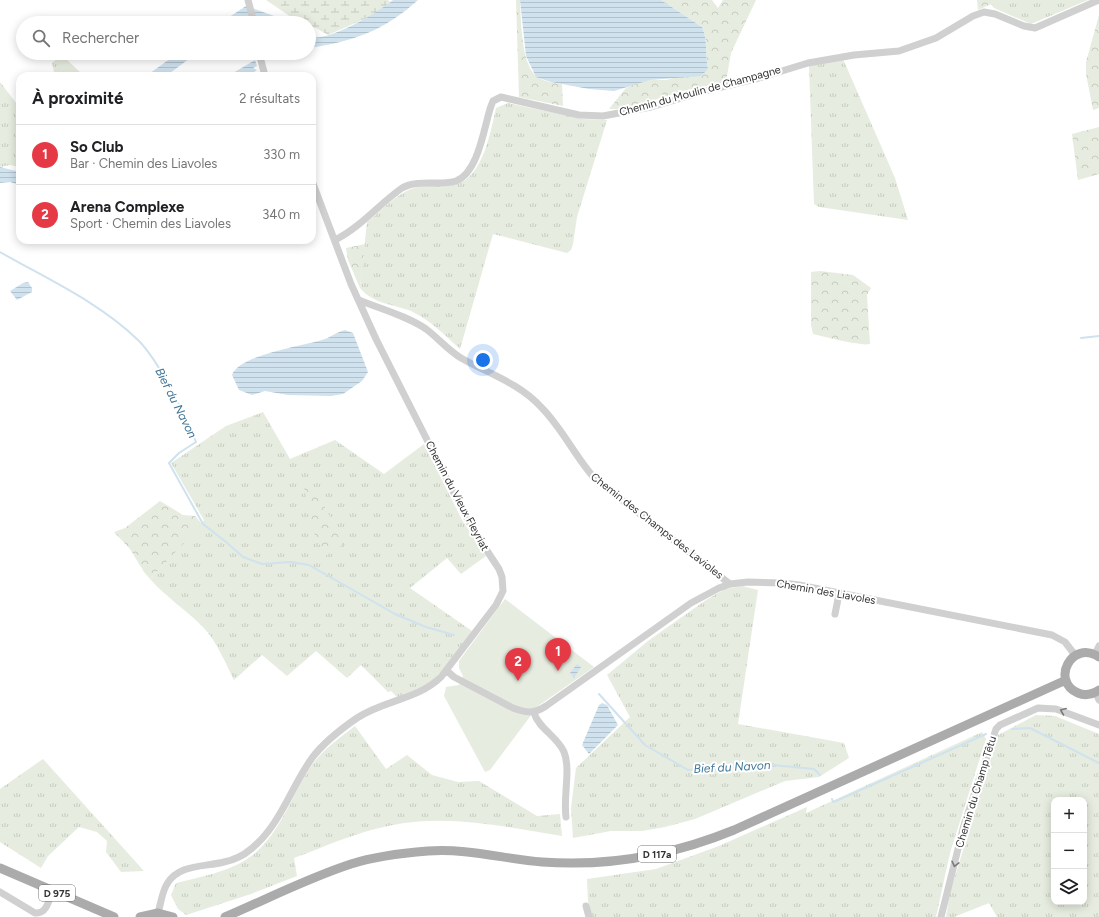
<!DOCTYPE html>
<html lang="fr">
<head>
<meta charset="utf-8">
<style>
	:root { --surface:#fff; --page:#f2f2f2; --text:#202124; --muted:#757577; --line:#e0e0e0; --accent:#e63946 }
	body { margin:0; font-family:Figtree,sans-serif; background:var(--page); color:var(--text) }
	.controls { position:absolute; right:12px; bottom:12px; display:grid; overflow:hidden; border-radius:8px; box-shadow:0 2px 10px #0003 }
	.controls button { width:36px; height:36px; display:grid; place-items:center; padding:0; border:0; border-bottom:1px solid var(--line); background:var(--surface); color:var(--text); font:20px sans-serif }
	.you { position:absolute; left:483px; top:360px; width:14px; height:14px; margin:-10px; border:3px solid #fff; border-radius:50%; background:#1a73e8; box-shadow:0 0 0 6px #1a73e833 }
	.badge { display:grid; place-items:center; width:26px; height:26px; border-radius:50%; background:var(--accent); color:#fff; font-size:13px; font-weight:700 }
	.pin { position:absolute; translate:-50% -33px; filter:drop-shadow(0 1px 2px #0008) }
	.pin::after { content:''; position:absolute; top:21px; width:14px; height:12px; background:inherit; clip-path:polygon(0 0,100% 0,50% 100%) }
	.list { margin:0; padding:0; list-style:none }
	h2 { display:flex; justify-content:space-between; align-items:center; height:52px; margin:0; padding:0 16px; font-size:17px }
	h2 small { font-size:13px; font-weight:400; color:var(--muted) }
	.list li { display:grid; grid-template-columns:26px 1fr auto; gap:12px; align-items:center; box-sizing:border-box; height:60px; padding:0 16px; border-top:1px solid var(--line) }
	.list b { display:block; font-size:15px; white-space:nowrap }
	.list p { margin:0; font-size:13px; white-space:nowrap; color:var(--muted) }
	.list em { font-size:13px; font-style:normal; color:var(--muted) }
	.icon { flex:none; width:22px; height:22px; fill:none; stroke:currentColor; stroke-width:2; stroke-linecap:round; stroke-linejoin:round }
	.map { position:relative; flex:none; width:1099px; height:917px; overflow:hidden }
	.search { position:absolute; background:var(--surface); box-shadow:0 2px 10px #0003; left:16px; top:16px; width:300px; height:44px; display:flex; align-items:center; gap:10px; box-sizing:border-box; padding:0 14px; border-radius:22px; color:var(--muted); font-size:15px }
	.panel { position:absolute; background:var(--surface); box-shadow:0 2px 10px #0003; left:16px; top:72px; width:300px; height:172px; border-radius:12px }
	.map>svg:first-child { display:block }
	.grass { fill:url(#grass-tufts); fill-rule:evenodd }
	.forest { fill:url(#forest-crowns) }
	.wetland { fill:url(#wetland-marsh) }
	.green { fill:#e6ecdf }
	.water { fill:url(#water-rules) }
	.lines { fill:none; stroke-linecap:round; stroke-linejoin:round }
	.stream { stroke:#cfe2ee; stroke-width:2 }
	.minor { stroke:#d0d0d0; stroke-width:7 }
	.major { stroke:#ababab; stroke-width:9 }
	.oneway { stroke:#7a7a7a }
	.labels { text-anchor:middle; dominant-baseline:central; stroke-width:4; stroke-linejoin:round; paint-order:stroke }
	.shield { fill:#fff; stroke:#707070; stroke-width:1 }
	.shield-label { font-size:10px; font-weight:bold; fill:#333 }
	.street-label { font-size:11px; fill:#333; stroke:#fff }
	.water-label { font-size:12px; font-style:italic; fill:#3f7597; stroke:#fff }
</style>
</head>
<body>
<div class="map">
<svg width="1099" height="917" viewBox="0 0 1099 917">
	<defs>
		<pattern id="grass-tufts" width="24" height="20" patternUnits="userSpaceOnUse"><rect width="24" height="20" fill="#e6ecdf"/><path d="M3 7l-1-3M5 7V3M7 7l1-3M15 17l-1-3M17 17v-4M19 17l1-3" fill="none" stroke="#c6cbc0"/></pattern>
		<pattern id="forest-crowns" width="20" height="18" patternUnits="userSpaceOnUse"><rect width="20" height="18" fill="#e6ecdf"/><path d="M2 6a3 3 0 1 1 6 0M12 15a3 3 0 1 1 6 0" fill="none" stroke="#c6cbc0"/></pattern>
		<pattern id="wetland-marsh" width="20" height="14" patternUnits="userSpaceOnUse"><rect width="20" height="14" fill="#e6ecdf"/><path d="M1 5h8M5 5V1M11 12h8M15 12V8" fill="none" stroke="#c6cbc0"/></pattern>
		<pattern id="water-rules" width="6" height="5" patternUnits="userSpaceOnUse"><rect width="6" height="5" fill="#cfe2ee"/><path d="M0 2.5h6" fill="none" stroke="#b2c2cd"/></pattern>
	</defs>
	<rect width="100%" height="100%" fill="#fff"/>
	<path class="grass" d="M1000,0H1088L1031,24L994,8L991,4Z
		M62,55L84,76H55L52,63Z
		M843,59L895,178L908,220L819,207L814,204L809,66Z
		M0,82L20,108V167L10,165L0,167Z
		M508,103L583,119L607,120L577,217L573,244L571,250L567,253L493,234L460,349C445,335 430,320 411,311C393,304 373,304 360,288L367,222C381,211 395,195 411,189C426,183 443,188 457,184C483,177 491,130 496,108Z
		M263,412L290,459L335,440L384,474L424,444L462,520L486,556L461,574L447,558L410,588L472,631L445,668L435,678L424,686L398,698L391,691L388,692L361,665L347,678L316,651L287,676L262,655L234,680C225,662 217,642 203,627C186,610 166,597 150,579L204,520L171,463L226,426Z
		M742,586L758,590L738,724L844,743L849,758L819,777L785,781L695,819L665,827L642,831H611L573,838L571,808L576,768L630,717L607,675L648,641L706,600L725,589Z
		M1036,715L1055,716L1099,734V917H997L989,903L954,917H946L950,893L998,735ZM1054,800H1084V902H1054Z
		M355,726L386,769L407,755L432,775L458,782L479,781L537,816L560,814L562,836C507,827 449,814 393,825C359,831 326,846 294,858L297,876L251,894L186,915L178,909L171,895L176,883C200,877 229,872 250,857C279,836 290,799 309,769C321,751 338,739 355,726Z
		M982,732L986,739L950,853L936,917H591L588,902L587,879L656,869L719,846L807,807L806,813Z
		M43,759L144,871L121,872L106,852L107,841L97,832L79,827L48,856L41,868L0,842V789Z"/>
	<path class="forest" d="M516,0H520C521,20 521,61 535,75C541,81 554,83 562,84L563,106L519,97Z
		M661,0H712L718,8L723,0H756L731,53L726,82L682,91L627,109H609L626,88L638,82L650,80H666L708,69C705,55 708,40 702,27Z
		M977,0H1000L978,10Z
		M1099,15V108L1093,110L1086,74V62Z
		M1099,127V174L1078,180L1072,134Z
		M365,244L360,288L348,260L346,248Z
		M820,271L853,275L871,288L867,295L870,344C860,346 826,337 813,334L811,325V272Z
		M303,483L317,492L344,544L325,556L314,533Z
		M160,501L183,515L195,516L202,524L150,579L144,572L130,549L114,532L125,528Z"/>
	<path class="wetland" d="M266,0H388L390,2L378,13L328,35L316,28L309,27V23H300Z"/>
	<path class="green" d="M505,599L594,667L538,706L490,770L485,772L444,696L446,687L459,685L463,676L459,668V661Z"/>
	<path class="water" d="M393,0H418C384,31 354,41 309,48V37C329,42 377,13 393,0Z
		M520,0H661L702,27C708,40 705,55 708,69L701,76L650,80L614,91L589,89L551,82L536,77L526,56Z
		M246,6L274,16L282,23H270L263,18H257L243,23H220Z
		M178,53H197L166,76H146Z
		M255,60L257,66L253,68L257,70L248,76H228Z
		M0,167L20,172V185L10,182L0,183Z
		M28,282L32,288V292L17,300L10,291L23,283Z
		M345,330L353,333L368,372L362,381L343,394L331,396L288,395L265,391L252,395L239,390L232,375C239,355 302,346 322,340C330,338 336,332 345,330Z
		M577,664L581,667L574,678L570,673Z
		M602,703L607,705L618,725L589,754L582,745L599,705Z"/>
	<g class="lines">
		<path class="stream" d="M0,252C47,279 99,302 138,340C159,361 185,414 196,442L179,453L169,463L203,524L226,542L243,557L262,564L291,562L309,565L395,614L426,627L454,635
			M1081,338L1099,336
			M599,694L645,745L688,770L773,765L814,769L820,775
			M1012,729L1030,728L1099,763
			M832,799L833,802L836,801L986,734"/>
		<path class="minor" d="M248,0L254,23
			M259,53L265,76
			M335,240C361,227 379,204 402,188C412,182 427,183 438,183C444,183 450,183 456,181C479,172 484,126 491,106L493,101L501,97L579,115L603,116L651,107L709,90L759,78L808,63L854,55L899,51L936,38L973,16L984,12L995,14L1024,26L1035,28L1099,0
			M359,300C381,309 407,316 426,329C438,338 448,350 461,358C489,374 519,383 541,407C563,429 575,457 596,480L730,584
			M835,614L839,594
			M1095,654L1099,646
			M447,671L454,677L513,708C526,713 534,714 546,706L691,603L719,588L730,584L748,582L783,583L799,585L1052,635L1065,642L1075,655
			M1095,692L1099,700
			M534,713C539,729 557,736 564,752C571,769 563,797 566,817
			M0,892L35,913C47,914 49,900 52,891
			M586,906L589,917
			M158,913C161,903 162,892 167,884C178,864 205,867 224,862C234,860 244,855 251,849C280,826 291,787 312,758C324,742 341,729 357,718C384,700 417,700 441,677L496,605L503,591L502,577L499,569L474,531L462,509L376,339L351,284L312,181
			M941,917L964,825L996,729L1000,725L1038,708L1056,709L1099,725"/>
		<path class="major" d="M1099,657C1072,639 1050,681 1078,693C1085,696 1093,694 1099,690
			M0,868L114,917
			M140,917L158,913L173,917
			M225,917C267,899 308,878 351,864C376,856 402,853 428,851C467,848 504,859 542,862C609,867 673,855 734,830L1066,680"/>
	</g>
	<defs><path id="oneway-chevron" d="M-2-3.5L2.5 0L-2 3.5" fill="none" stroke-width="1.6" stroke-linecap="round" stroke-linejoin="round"/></defs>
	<g class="oneway">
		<use href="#oneway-chevron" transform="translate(1063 711) rotate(-158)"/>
		<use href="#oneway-chevron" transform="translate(955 864) rotate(104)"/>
	</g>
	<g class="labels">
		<g class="shield">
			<rect x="638" y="846" width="38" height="16" rx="3"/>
			<rect x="39" y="885" width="36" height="16" rx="3"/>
		</g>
		<g class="shield-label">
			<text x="657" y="854">D 117a</text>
			<text x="57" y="893">D 975</text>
		</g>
		<g class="street-label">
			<text transform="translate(700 91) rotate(-15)">Chemin du Moulin de Champagne</text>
			<text transform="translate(457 496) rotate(62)">Chemin du Vieux Fleyriat</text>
			<text transform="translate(657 526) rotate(38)">Chemin des Champs des Lavioles</text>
			<text transform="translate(826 592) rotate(10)">Chemin des Liavoles</text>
			<text transform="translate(976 792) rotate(-73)">Chemin du Champ Têtu</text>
		</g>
		<g class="water-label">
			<text transform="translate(176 403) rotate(63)">Bief du Navon</text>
			<text transform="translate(732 767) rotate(-3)">Bief du Navon</text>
		</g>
	</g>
</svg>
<div class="controls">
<button>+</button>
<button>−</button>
<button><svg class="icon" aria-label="layers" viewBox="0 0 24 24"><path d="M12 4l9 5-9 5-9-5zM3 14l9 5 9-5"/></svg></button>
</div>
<div class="you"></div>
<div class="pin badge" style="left:558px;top:671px">1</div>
<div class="pin badge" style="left:518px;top:681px">2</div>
<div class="search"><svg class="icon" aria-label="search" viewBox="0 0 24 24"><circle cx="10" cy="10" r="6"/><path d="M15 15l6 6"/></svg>Rechercher</div>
<section class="panel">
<h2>À proximité<small>2 résultats</small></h2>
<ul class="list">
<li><span class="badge">1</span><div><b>So Club</b><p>Bar · Chemin des Liavoles</p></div><em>330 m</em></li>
<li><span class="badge">2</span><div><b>Arena Complexe</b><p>Sport · Chemin des Liavoles</p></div><em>340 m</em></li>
</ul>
</section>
</div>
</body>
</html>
